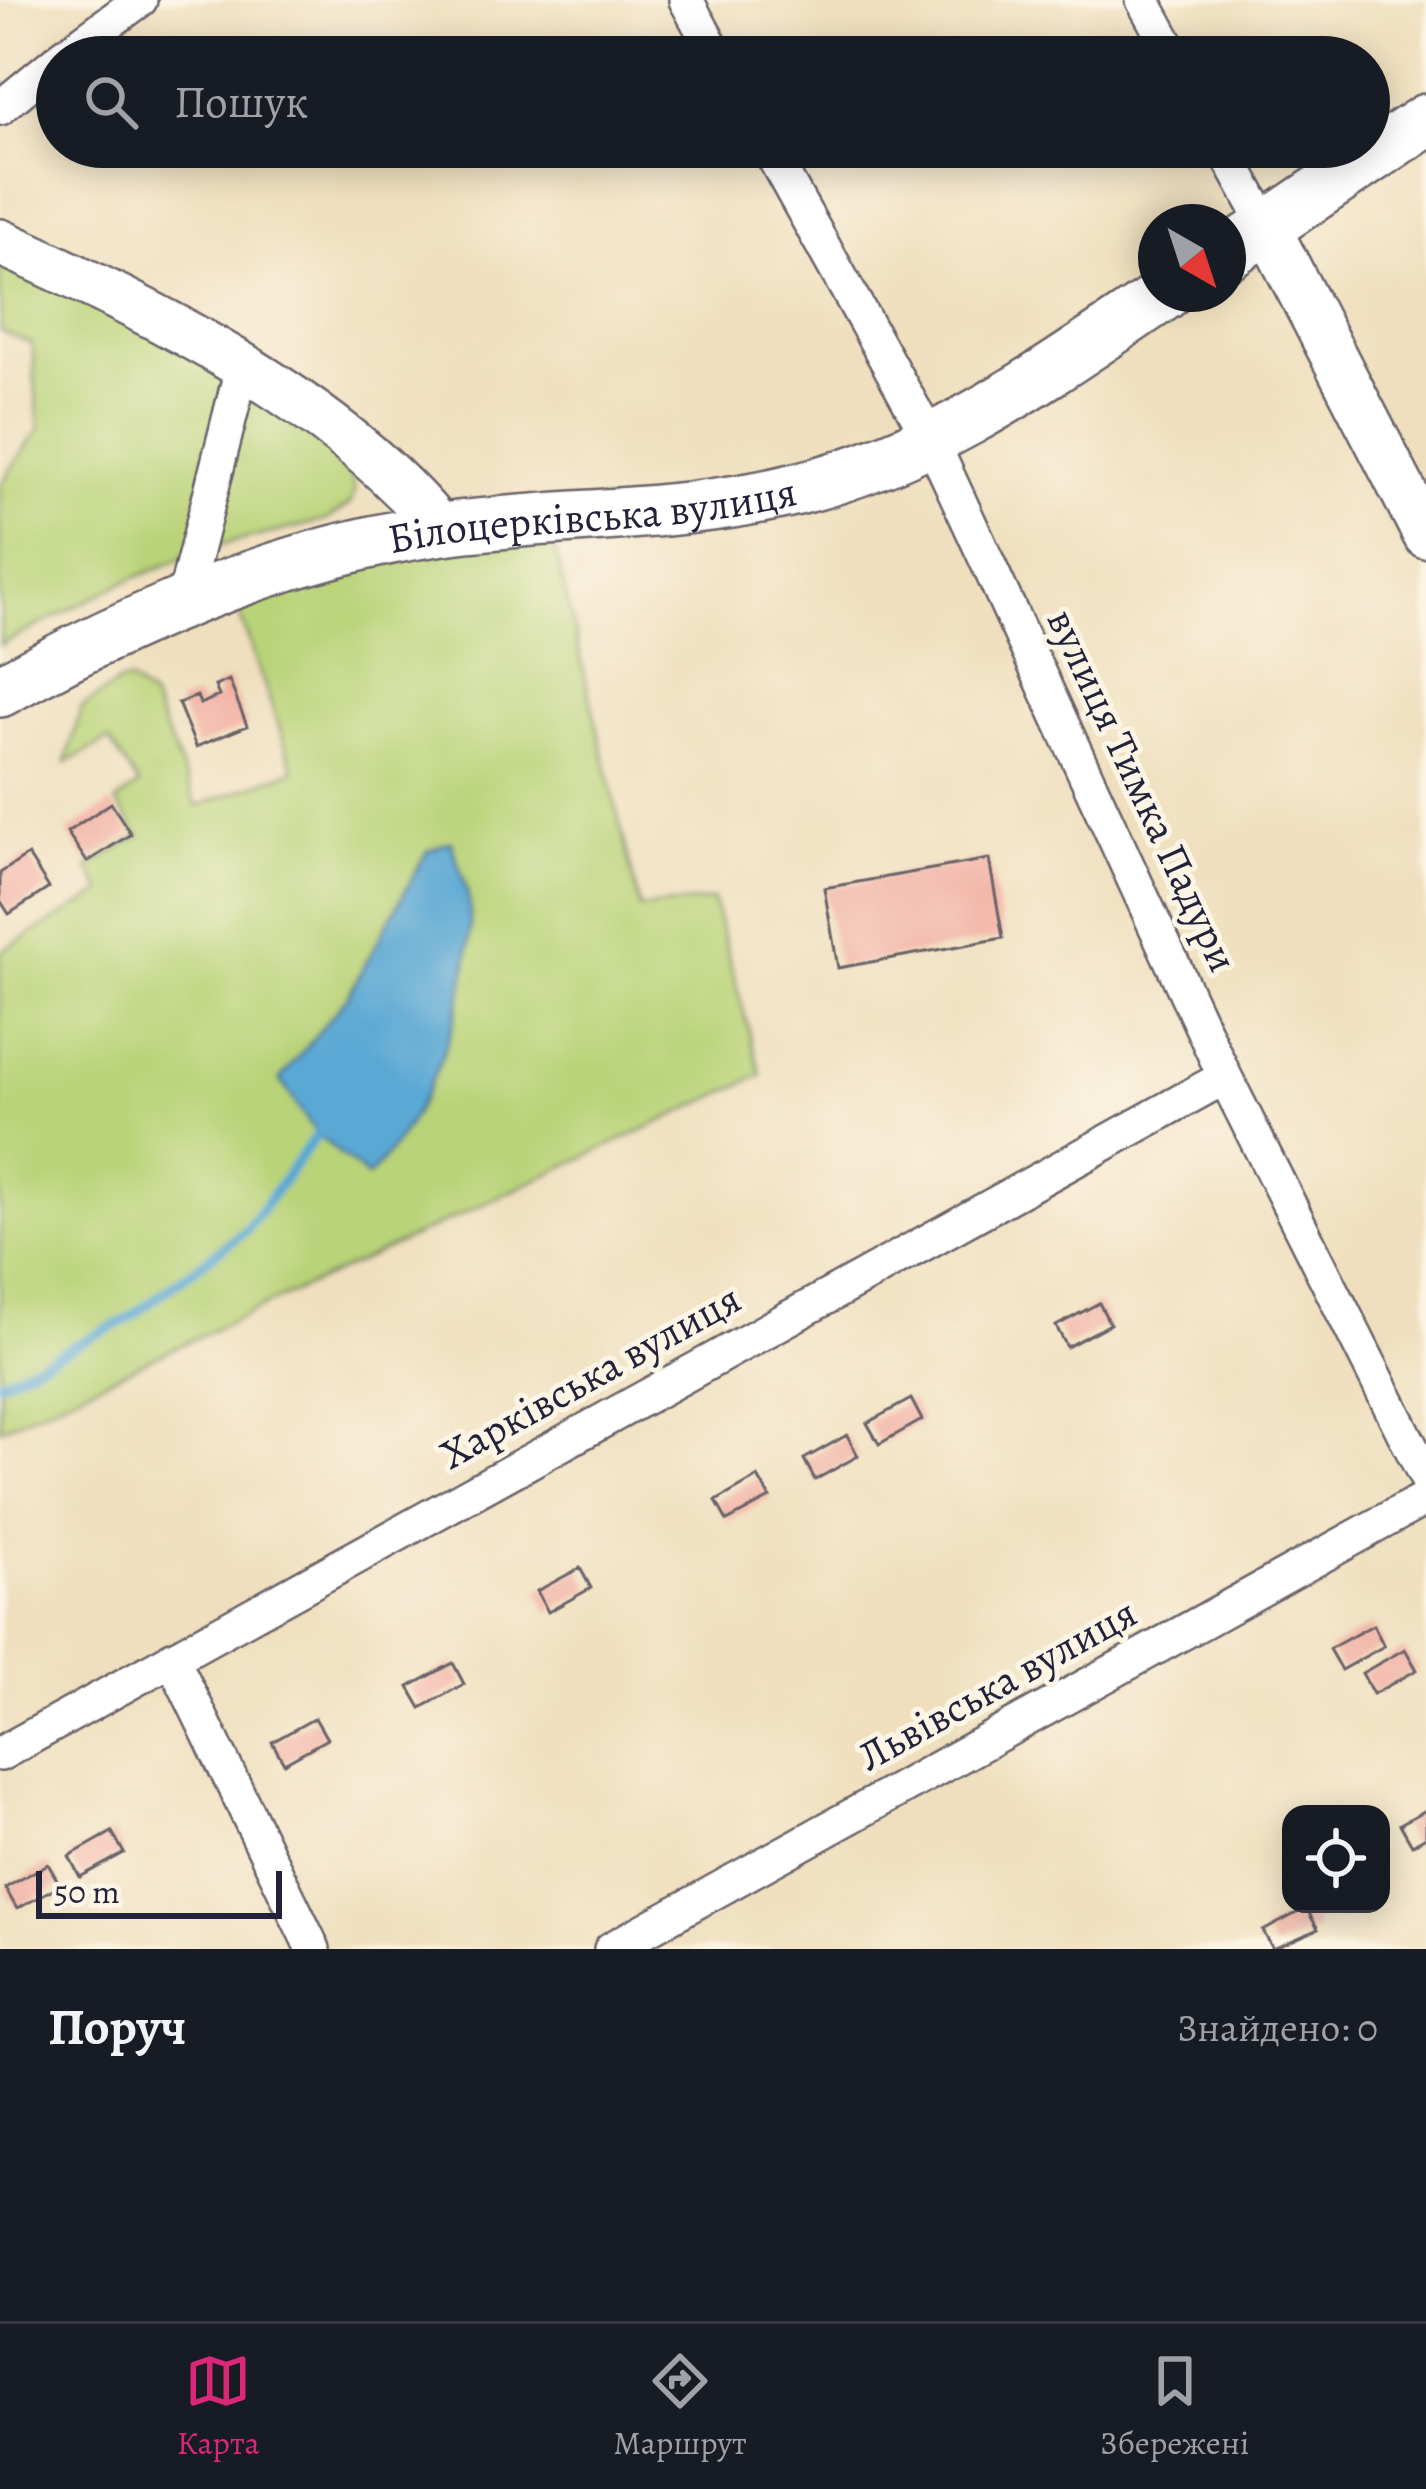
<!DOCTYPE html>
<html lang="uk">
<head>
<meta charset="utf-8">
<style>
	:root { --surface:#171b24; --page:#20242c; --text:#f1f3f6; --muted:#9ea1a6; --line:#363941; --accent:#db2777 }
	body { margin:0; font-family:Alegreya,serif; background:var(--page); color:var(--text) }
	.controls { position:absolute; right:36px; bottom:36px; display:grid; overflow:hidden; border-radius:24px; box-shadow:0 6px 30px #0003 }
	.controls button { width:108px; height:108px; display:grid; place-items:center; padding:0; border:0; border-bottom:3px solid var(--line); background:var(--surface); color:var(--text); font:60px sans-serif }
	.compass { position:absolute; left:1138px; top:204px; width:108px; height:108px; border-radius:50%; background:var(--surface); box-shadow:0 6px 30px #0003; rotate:141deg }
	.scale { position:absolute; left:36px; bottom:30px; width:246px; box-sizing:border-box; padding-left:12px; border:6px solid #22223b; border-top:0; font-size:33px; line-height:42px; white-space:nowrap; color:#22223b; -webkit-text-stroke:9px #fcf5e5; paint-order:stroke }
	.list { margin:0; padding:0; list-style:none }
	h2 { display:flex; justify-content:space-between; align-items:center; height:156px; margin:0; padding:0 48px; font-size:51px }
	h2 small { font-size:39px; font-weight:400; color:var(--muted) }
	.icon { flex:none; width:66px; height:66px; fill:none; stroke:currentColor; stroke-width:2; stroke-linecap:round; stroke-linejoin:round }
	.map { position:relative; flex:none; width:1426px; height:1949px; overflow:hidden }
	.search { position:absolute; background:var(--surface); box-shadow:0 6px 30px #0003; left:36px; right:36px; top:36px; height:132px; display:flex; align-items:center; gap:30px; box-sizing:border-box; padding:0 42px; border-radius:66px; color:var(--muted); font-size:45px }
	.sheet { height:372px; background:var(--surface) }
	nav { display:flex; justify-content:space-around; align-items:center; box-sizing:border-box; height:168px; border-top:3px solid var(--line); background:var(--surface); font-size:33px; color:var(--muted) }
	nav a { display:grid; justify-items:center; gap:6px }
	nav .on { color:var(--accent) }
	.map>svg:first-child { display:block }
	.green { fill:#b9d378; stroke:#6e7a5a; stroke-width:3 }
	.water { fill:#5aa8d4; stroke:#3e6588; stroke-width:3 }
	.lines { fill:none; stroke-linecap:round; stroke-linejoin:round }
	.stream { stroke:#5aa8d4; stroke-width:10 }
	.building { fill:#f1ada0 }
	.street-casing { stroke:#6a6469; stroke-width:38 }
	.secondary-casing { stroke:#6a6469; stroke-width:50 }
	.primary-casing { stroke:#6a6469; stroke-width:56 }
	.street { stroke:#fff; stroke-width:33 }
	.secondary { stroke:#fff; stroke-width:45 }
	.primary { stroke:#fff; stroke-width:51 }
	.labels { text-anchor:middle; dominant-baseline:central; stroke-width:10; stroke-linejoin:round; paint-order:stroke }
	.street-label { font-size:42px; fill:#22223b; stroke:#fcf5e5 }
</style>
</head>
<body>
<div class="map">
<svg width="1426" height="1949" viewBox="0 0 1426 1949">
	<rect width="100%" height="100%" fill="#fcf5e5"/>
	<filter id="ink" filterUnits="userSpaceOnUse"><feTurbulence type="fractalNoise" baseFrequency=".00833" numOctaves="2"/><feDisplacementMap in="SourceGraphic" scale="24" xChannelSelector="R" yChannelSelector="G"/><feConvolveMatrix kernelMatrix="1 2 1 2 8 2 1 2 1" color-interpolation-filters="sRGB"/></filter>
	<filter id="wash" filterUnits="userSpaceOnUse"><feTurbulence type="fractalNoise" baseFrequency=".004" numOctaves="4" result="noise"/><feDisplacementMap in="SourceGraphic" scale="48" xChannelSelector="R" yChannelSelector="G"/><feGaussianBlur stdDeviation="2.7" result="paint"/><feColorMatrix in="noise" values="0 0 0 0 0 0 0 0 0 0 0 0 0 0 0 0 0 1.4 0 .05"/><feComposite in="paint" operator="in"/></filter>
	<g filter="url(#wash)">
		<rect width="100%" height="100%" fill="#efdfbe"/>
		<path class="green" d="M0,242L242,368L350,467L355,492L350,504L327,520L207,548L120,584L0,645V485L39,429L32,344L0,331Z
			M548,520L640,908L713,900L761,1075L0,1429V952L103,892L88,868L139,836L116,802L139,785L109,740L66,763L81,708L120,682L129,681L151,698L197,806L294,770L230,587Z"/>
		<path class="water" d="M451,841C457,863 470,890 470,913C472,1003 429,1112 368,1177L317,1135L280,1079L348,996L427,851Z"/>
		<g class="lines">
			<path class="stream" d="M0,1382L128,1319L246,1230L325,1124"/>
		</g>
		<g id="blocks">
			<path class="building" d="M229,680L247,726L196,747L178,703L197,696L200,704L219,696L215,686Z
				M111,803L131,834L87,862L67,832Z
				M28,855L49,888L9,914L0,900V873Z
				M989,859L1003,938L838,968L824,888Z
				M1099,1303L1110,1324L1067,1347L1056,1326Z
				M911,1399L922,1420L879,1444L867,1423Z
				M847,1435L858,1456L815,1480L804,1459Z
				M758,1477L770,1498L727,1521L716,1501Z
				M580,1568L591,1588L548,1612L537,1591Z
				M1373,1625L1384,1646L1341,1670L1329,1649Z
				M1405,1649L1417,1670L1373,1694L1362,1673Z
				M453,1663L464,1684L421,1708L409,1687Z
				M315,1718L327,1739L284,1763L272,1742Z
				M1426,1810V1837L1412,1845L1400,1824Z
				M112,1832L124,1853L80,1877L69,1856Z
				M48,1864L60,1885L17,1909L5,1888Z
				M1306,1908L1318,1929L1273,1949L1263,1931Z"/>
		</g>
	</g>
	<g filter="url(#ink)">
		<use href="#blocks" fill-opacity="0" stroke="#6a6469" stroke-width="3"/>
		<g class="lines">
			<g class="street-casing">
				<path id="street" d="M686,0L717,57
					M1143,0L1174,57
					M62,57L140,0
					M0,108L57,61
					M768,147L932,442L1225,1077L1426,1477
					M1223,147L1267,227
					M183,603L242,368
					M172,1658L313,1949
					M0,1754L1225,1077
					M611,1949L1426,1498"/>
			</g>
			<g class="secondary-casing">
				<path id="secondary" d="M1267,227L1426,535
					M0,242C149,309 337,401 441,530"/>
			</g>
			<g class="primary-casing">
				<g id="primary">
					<path d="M1228,253L1426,120"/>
					<path id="s1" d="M0,691C135,616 289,551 443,529C561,513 681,518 797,489C936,455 1048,372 1165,294"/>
				</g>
			</g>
			<use href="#street" class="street"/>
			<use href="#secondary" class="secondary"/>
			<use href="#primary" class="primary"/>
		</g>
	</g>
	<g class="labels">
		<g class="street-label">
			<text stroke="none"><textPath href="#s1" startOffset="624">Білоцерківська вулиця</textPath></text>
			<text transform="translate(1143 790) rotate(65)">вулиця Тимка Падури</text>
			<text transform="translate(590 1376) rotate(-29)">Харківська вулиця</text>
			<text transform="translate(997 1684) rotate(-29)">Львівська вулиця</text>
		</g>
	</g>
</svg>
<div class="controls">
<button><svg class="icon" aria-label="locate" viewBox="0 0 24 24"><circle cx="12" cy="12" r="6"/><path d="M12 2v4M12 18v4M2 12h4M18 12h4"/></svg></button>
</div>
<svg class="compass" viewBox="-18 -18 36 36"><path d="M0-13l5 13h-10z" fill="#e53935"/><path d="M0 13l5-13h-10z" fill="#9ea1a6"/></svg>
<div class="scale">50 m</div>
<div class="search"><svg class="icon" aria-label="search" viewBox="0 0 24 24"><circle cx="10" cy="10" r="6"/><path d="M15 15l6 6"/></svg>Пошук</div>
</div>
<section class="sheet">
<h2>Поруч<small>Знайдено: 0</small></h2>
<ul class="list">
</ul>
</section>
<nav>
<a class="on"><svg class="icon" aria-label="map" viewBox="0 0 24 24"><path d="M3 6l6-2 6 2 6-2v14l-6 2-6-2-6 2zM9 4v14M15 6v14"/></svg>Карта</a>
<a><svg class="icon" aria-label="directions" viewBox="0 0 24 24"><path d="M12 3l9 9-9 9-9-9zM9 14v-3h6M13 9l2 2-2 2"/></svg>Маршрут</a>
<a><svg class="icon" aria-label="saved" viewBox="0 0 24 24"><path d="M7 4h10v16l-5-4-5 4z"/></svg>Збережені</a>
</nav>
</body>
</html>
